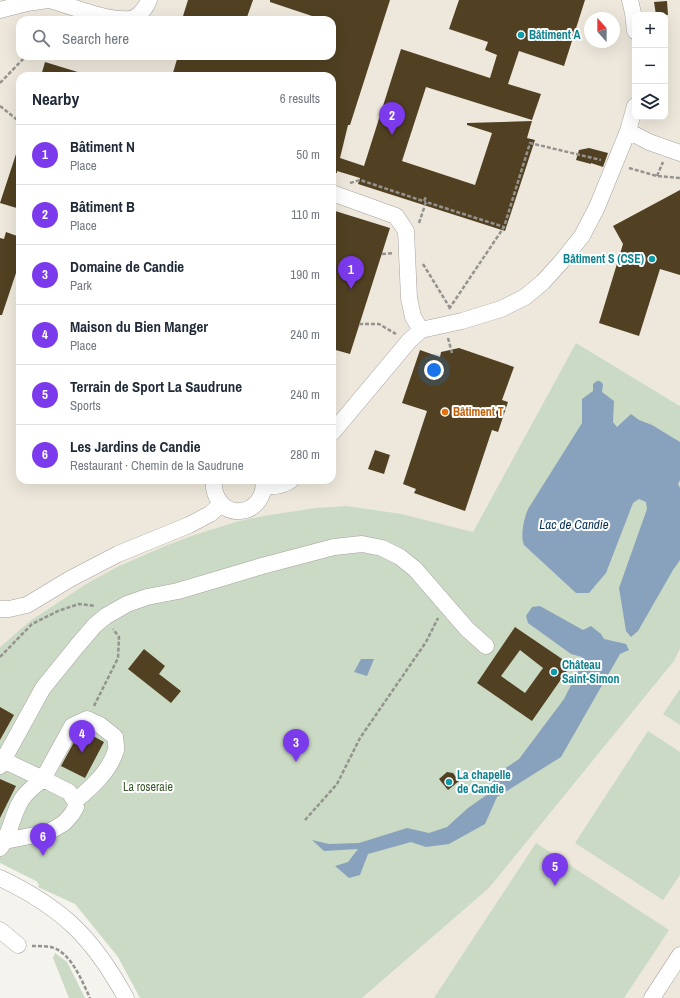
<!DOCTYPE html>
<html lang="en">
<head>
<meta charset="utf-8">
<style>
	:root { --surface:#fff; --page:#f6f6f7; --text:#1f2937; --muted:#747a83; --line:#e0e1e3; --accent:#7c3aed }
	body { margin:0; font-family:"Archivo Narrow",sans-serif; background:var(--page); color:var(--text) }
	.controls { position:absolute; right:12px; top:12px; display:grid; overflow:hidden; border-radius:8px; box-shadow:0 4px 16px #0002 }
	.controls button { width:36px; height:36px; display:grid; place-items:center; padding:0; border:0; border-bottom:1px solid var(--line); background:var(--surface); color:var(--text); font:20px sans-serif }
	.compass { position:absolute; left:584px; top:12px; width:36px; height:36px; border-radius:50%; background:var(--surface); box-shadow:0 4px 16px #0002; rotate:339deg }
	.you { position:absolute; left:434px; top:370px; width:14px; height:14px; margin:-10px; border:3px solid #fff; border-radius:50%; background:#1a73e8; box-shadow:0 0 0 6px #1a73e833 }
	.badge { display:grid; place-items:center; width:26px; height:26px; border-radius:50%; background:var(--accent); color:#fff; font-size:13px; font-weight:700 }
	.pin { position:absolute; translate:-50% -33px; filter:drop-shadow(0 1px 2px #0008) }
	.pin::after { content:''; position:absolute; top:21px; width:14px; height:12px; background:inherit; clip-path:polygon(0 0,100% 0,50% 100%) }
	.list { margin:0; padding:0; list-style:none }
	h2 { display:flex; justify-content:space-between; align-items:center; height:52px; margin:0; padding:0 16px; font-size:17px }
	h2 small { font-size:13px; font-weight:400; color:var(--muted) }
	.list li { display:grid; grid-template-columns:26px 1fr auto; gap:12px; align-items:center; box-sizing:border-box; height:60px; padding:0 16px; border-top:1px solid var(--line) }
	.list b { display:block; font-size:15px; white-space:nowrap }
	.list p { margin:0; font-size:13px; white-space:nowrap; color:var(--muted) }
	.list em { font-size:13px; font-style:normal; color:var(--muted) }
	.icon { flex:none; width:22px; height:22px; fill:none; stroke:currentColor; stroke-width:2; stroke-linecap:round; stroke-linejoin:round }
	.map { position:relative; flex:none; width:680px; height:998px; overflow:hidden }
	.search { position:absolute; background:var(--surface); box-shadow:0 4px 16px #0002; left:16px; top:16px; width:320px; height:44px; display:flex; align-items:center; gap:10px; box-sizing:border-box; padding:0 14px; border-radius:12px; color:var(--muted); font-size:15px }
	.panel { position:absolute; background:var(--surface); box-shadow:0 4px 16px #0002; left:16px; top:72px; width:320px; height:412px; border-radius:12px }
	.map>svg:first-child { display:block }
	.built { fill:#eee8dc; fill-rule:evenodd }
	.green { fill:#cadac4 }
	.water { fill:#88a2be }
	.building { fill:#514122; fill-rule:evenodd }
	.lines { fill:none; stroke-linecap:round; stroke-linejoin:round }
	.minor-casing { stroke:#a5a29e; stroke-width:17 }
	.path { stroke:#94938f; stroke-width:2.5; stroke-dasharray:4 2; stroke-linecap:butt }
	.minor { stroke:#fff; stroke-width:16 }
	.culture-dot { fill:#0f9aa8; stroke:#fff; stroke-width:1.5 }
	.food-dot { fill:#e8710a; stroke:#fff; stroke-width:1.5 }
	.labels { text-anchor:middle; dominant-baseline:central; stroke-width:4; stroke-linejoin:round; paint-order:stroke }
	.culture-label { font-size:12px; font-weight:bold; fill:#0d838f; stroke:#fff; text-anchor:start }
	.food-label { font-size:12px; font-weight:bold; fill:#c56008; stroke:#fff; text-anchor:start }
	.park-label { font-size:12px; fill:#38592b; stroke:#fff }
	.water-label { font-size:13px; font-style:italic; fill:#053055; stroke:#fff }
</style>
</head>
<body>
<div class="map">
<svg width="680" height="998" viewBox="0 0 680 998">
	<rect width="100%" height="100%" fill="#f5f3ee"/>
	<path class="built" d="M0,0H680V406L576,343L473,532L402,514L347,506L315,508L269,515L239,521L197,534L165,546L117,567L86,584L30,621L0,647ZM635,15H665V117H635ZM590,18H614V42H590ZM20,20H332V56H20ZM20,76H332V480H20Z
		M680,649V998H362L489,888L674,661Z"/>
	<path class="green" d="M576,343L680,406V649L674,661L489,888L362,998H140L118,957L75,904L38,887L39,884L37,883L38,882L0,863V647L30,621L86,584L117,567L165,546L197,534L239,521L269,515L315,508L347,506L402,514L473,532Z
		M680,689V725L663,714Z
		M648,731L680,752V875L663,900L575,843Z
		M536,843L669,930L624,998H434Z
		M55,953L67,962L85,998H69L53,958Z"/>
	<path class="water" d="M597,381H600L603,384L602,392L614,401L613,422L617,427L631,414L639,420L652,425L680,442V480L678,484L680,488V560L673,570L638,631L631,637L626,631L619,588L647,509L646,502L639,499L633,503L606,573L589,593H576L524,545C520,535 524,519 528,509L582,423V399L593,391V384Z
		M540,606L583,630L591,626L601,634L604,639L626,644L629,650L620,654L561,757L497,797L485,824L449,844L426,847L411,842L368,854L360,875L349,878L335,866L348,862L358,849L324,851L312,840L329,844L359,843L407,828L429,833L447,827L468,808L488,794L494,776L519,759L564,699L582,663V657L571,654L528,623L526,616L532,607Z
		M361,659H374L367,676L354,672Z"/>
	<path class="building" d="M188,0H253L246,20H196L183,16Z
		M270,0H390L350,125H348L340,158L364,166L401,49L490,78L497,55L485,50L488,42L449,29L459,0H585L564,66L519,51L508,84L541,94L532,120L426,87L402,161L475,185L492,133L467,125V123L532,121L527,138L535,140L505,231L358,184L360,178L337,171V173H332V76H172L178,56H332V20H324L270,2Z
		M667,1L668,15H656L654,2Z
		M45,62L81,73L80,76H41Z
		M18,148H20V209L0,203Z
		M589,148L608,153L603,167L591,163V164L576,160L579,150Z
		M680,190V275L660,269L639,336L599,323L623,244L613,226Z
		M332,210L390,228L350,354L332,349Z
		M6,232L20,237V261L2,315H0V238L4,239Z
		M459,348L514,367L502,400L508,402L498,432L492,430L465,511L414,493L416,489L403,484L427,411L402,403L420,350L440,357L441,352Z
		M375,450L390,455L384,474L368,469Z
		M515,627L571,665L532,721L477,683ZM520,650L543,668L525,693L501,676Z
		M144,649L165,666L159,674L181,691L171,703L128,669Z
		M0,707L14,715L0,740Z
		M84,731L104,742L85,778L61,766L79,733Z
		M447,772L453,773L459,781L448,790L439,779Z
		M0,779L16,786L0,818Z"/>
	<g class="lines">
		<g class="minor-casing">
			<path id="minor" d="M50,0C71,6 109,22 130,19C138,18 146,8 149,0
				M630,0L633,13L635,31
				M0,10L27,3L48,0
				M628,131L649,142L680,153
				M332,193L396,216L406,231L409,298L413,317L421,330
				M332,433L409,341L421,330L462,321L501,309L525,297L543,282L562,261L582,236L597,207L628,131L635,106
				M214,480C212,495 223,513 240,511C256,510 266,494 263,480
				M264,486C274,487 283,486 291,480
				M0,609H9L27,605L70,579L118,554L189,525L210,514L221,504
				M3,760L43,779L72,726L87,719L100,725L115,737C115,741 117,746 116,750C110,771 91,788 75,801
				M0,766L43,688L77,646L95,625L106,616L127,604L147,597L178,591L262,566L334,547L362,544L382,548L400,557L415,569L467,629L486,646
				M0,848C11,833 12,814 22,799C28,790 36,785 43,779L69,792L75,801L76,807L72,814L64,823L49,832L5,841
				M0,878C63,908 93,938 126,998
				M0,930L18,945
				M652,998L680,955"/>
		</g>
		<path class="path" d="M0,83L26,56
			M0,106L20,122
			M629,168L657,176L680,178
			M657,176L663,162
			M350,183L360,180L426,202
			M424,201L426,197
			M419,223L426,202L504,227
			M382,254L394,253
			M423,264L450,308
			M449,309L504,227L530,143L601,160
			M359,324H379L396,334
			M448,338L452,353
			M0,657L32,624L58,611L79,604L95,606
			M94,706L118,658L119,637L113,629
			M305,820L337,784L360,738L426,642L438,618
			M32,946C38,946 45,946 51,947C71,952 82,981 90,998"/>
		<use href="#minor" class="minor"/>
	</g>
	<g class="culture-dot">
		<circle cx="521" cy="35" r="4"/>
		<circle cx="652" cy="259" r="4"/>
		<circle cx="554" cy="672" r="4"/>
		<circle cx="449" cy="782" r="4"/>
	</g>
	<circle class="food-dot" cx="445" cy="412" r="4"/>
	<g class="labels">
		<g class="culture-label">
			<text x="529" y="35">Bâtiment A</text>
			<text x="644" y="259" text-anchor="end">Bâtiment S (CSE)</text>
			<text x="562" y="665">Château<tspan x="562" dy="14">Saint-Simon</tspan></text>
			<text x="457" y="775">La chapelle<tspan x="457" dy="14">de Candie</tspan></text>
		</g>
		<g class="food-label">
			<text x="453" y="412">Bâtiment T</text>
		</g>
		<g class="park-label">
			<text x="148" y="787">La roseraie</text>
		</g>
		<g class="water-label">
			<text x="574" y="524">Lac de Candie</text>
		</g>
	</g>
</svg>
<div class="controls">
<button>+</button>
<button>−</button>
<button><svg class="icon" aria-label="layers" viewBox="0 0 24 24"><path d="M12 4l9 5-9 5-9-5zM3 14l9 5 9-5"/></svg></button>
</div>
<svg class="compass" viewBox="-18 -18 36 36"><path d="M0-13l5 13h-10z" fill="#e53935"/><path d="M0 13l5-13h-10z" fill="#747a83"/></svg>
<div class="you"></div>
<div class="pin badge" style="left:351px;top:289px">1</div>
<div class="pin badge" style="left:392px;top:135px">2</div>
<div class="pin badge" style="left:296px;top:762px">3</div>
<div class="pin badge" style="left:82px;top:753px">4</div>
<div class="pin badge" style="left:555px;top:886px">5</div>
<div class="pin badge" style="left:43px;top:856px">6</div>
<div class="search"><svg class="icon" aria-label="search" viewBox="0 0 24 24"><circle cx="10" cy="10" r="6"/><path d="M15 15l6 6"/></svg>Search here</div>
<section class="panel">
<h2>Nearby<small>6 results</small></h2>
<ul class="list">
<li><span class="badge">1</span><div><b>Bâtiment N</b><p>Place</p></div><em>50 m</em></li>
<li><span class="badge">2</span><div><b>Bâtiment B</b><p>Place</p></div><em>110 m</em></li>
<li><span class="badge">3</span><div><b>Domaine de Candie</b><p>Park</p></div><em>190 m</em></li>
<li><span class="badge">4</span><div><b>Maison du Bien Manger</b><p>Place</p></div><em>240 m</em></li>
<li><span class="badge">5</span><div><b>Terrain de Sport La Saudrune</b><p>Sports</p></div><em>240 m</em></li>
<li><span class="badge">6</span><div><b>Les Jardins de Candie</b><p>Restaurant · Chemin de la Saudrune</p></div><em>280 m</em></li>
</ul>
</section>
</div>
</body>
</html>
